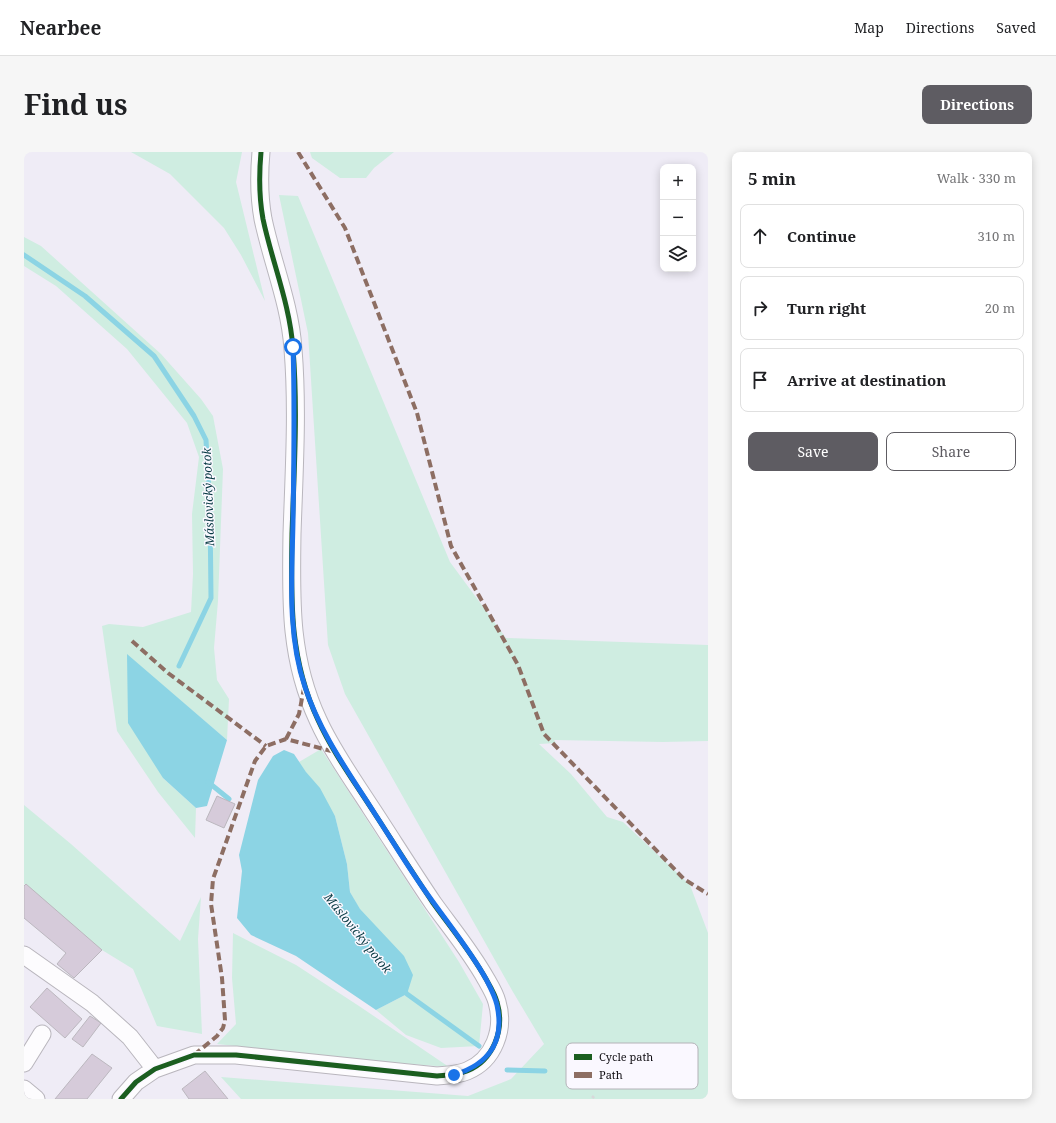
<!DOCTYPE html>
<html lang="en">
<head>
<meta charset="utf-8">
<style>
	:root { --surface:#fff; --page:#f6f6f6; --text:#202124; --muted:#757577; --line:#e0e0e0; --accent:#5e5c62 }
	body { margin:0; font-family:"Noto Serif",serif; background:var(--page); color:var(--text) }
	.controls { position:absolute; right:12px; top:12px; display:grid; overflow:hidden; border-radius:8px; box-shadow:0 2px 10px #0003 }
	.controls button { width:36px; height:36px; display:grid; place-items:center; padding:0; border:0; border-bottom:1px solid var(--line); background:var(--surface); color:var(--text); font:20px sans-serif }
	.stop { position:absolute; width:12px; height:12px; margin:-9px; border:3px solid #1a73e8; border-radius:50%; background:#fff }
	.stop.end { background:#1a73e8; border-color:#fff; box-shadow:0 1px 4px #0008 }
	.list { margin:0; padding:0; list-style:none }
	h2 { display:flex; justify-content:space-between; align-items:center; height:52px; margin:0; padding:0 16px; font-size:17px }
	h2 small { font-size:13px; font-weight:400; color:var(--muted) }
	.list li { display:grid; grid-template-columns:26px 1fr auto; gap:12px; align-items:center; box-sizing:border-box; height:64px; margin:0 8px 8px; padding:0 8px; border:1px solid var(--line); border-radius:8px }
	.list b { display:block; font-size:15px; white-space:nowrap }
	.list em { font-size:13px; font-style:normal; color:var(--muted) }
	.actions { display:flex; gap:8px; padding:12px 16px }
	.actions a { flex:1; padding:9px 0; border:1px solid var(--accent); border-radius:8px; text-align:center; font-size:14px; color:var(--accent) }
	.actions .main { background:var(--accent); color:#fff }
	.icon { flex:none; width:22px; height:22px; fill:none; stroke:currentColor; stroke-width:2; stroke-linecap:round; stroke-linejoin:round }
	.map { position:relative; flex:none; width:684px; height:947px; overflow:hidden; border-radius:8px }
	header { display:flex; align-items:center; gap:24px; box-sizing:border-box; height:56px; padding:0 20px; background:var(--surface); border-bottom:1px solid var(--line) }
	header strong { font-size:19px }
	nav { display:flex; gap:22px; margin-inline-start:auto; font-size:14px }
	.intro { display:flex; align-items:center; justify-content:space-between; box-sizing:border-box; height:96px; padding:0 24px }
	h1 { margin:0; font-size:28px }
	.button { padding:10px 18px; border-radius:8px; background:var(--accent); color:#fff; font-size:14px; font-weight:700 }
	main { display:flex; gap:24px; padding:0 24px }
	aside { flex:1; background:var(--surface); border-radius:8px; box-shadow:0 2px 10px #0003 }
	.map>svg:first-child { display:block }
	.green { fill:#cfede1 }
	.water { fill:#8cd4e4 }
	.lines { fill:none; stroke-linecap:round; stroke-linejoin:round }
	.stream { stroke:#8cd4e4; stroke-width:5 }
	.building { fill:#d6cbda; stroke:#bbb7be }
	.minor-casing { stroke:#b9b6bd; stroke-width:19 }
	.path { stroke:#d8d8da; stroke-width:2.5; stroke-dasharray:3 3; stroke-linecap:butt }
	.minor { stroke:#fdfcfe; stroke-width:17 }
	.quiet { stroke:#8d6e63; stroke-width:4; stroke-dasharray:8 4; stroke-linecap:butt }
	.cycleway-casing { stroke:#faf8ff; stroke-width:8 }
	.cycleway { stroke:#1b5e20; stroke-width:5 }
	.route { stroke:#1a73e8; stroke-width:5 }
	.labels { text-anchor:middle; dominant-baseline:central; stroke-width:3; stroke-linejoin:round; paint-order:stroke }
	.water-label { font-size:12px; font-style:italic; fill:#063942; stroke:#faf8ff }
	.key { fill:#faf8ff; stroke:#b4b2b8; stroke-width:1 }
	.key-label { font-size:11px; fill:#100e13 }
</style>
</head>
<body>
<header>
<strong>Nearbee</strong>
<nav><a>Map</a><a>Directions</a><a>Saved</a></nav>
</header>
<div class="intro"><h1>Find us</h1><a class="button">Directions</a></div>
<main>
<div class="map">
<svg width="684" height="947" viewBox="0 0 684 947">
	<rect width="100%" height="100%" fill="#efecf6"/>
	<path class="green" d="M107,0H218L212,30L241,149L217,103L200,76L146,22Z
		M286,0H370L350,16L342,26H316L288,6Z
		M255,43L274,44L426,410L482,486L684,493V589L639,590L530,588L532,591L515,592L547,622L583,665L599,670L666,733L684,781V947H217L197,925L444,944L487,927L520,892L489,840L321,542L304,493L284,181Z
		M0,85L17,94L137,202L177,247L189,264L199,317L194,449L190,496L193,528L205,547L203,588L103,503L139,626L172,656L171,686L134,640L93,579L78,474L85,472L119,475L167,460L169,422L168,362L175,305L163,271L103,197L32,134L0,114Z
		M297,597L435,810L459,852L455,894L417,896L382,883L352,858L383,842L326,740L323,712L311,664L275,610Z
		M0,653L47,692L156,789L177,745L174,787L178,882L133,874L109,817L78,798L0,732Z
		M209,781L272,813L335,854L425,915L360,910L193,892L212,872L208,826Z"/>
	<path class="water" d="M103,502L203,588L183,654L172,656L139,626L104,571Z
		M260,598L270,602L282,620L296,636L311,664L323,712L326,740L336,757L380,804L389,823L383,842L352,858L272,804L227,783L213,766L218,719L215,703L234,628L249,604Z"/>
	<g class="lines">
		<path class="stream" d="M0,103L61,144L130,204L170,264L182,288L186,357L187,446L155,514
			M184,630L205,647
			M379,837L383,842L455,894
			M483,918L521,919"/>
	</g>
	<path class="building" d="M193,644L211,652L200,676L182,668Z
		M2,732L78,798L50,826L33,812L42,801L0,766V734Z
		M23,836L58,867L41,886L6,855Z
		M66,864L77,871L59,895L48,887Z
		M68,902L88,916L63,947H31Z
		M181,919L204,947H165L158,937Z"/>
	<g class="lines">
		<g class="minor-casing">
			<path id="minor" d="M0,803L68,851L106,885L131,917
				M0,911L18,882
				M0,937L12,947
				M97,947L112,930L131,917L170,903H212L413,924C423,923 433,923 443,919C470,908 481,877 473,850C471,842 466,834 462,827C447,800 427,776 409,751C388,720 368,688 347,656C329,628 308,599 294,568C265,506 267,448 268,382C270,320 274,258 269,197C266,152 248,110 239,67C235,45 235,22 237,0"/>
		</g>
		<path class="path" d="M568,944L571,947"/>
		<use href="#minor" class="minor"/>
		<path class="quiet" d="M274,0L321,76L393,261L427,394L494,513L520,582L660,727L684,742
			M108,489L144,521L242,594
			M262,587L275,562L280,536
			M170,903L193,884L199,876L201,868L198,826L187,752L189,727L231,609L242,594L262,587L311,600"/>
		<g class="cycleway-casing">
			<path id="cycleway" d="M97,947L112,930L131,917L170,903H212L413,924C423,923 433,923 443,919C470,908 481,877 473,850C471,842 466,834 462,827C447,800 427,776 409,751C388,720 368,688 347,656C329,628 308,599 294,568C265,506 267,448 268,382C270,320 274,258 269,197C266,152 248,110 239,67C235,45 235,22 237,0"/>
		</g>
		<use href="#cycleway" class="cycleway"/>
	</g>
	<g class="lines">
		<path class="route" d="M269,195C271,253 270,311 269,369C268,424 263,482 281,535C296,581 325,621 351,662C370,691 388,722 409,750C427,775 447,800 462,827C466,835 471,844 473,853C481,890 465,912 430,923"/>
	</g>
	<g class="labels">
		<g class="water-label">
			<text transform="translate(184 345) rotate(-92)">Máslovický potok</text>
			<text transform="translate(334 781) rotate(51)">Máslovický potok</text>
		</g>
	</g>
	<rect x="542" y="891" width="132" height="46" rx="6" class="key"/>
	<rect x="550" y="902" width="18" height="6" fill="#1b5e20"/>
	<rect x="550" y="920" width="18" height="6" fill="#8d6e63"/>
	<g class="key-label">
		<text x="575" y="909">Cycle path</text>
		<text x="575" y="927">Path</text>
	</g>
</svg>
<div class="controls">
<button>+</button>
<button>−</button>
<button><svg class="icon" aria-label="layers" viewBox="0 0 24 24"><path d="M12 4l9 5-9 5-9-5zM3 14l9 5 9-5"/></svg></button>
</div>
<div class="stop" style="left:269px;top:195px"></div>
<div class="stop end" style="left:430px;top:923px"></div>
</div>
<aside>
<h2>5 min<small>Walk · 330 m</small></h2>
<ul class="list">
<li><svg class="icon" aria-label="ahead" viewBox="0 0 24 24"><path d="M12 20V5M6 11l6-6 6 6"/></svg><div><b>Continue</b></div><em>310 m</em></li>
<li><svg class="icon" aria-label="right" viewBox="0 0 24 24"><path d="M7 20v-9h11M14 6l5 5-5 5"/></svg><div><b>Turn right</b></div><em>20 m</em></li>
<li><svg class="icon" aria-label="arrive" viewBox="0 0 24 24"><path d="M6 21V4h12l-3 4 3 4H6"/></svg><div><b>Arrive at destination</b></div></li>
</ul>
<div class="actions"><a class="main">Save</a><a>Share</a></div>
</aside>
</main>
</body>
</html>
